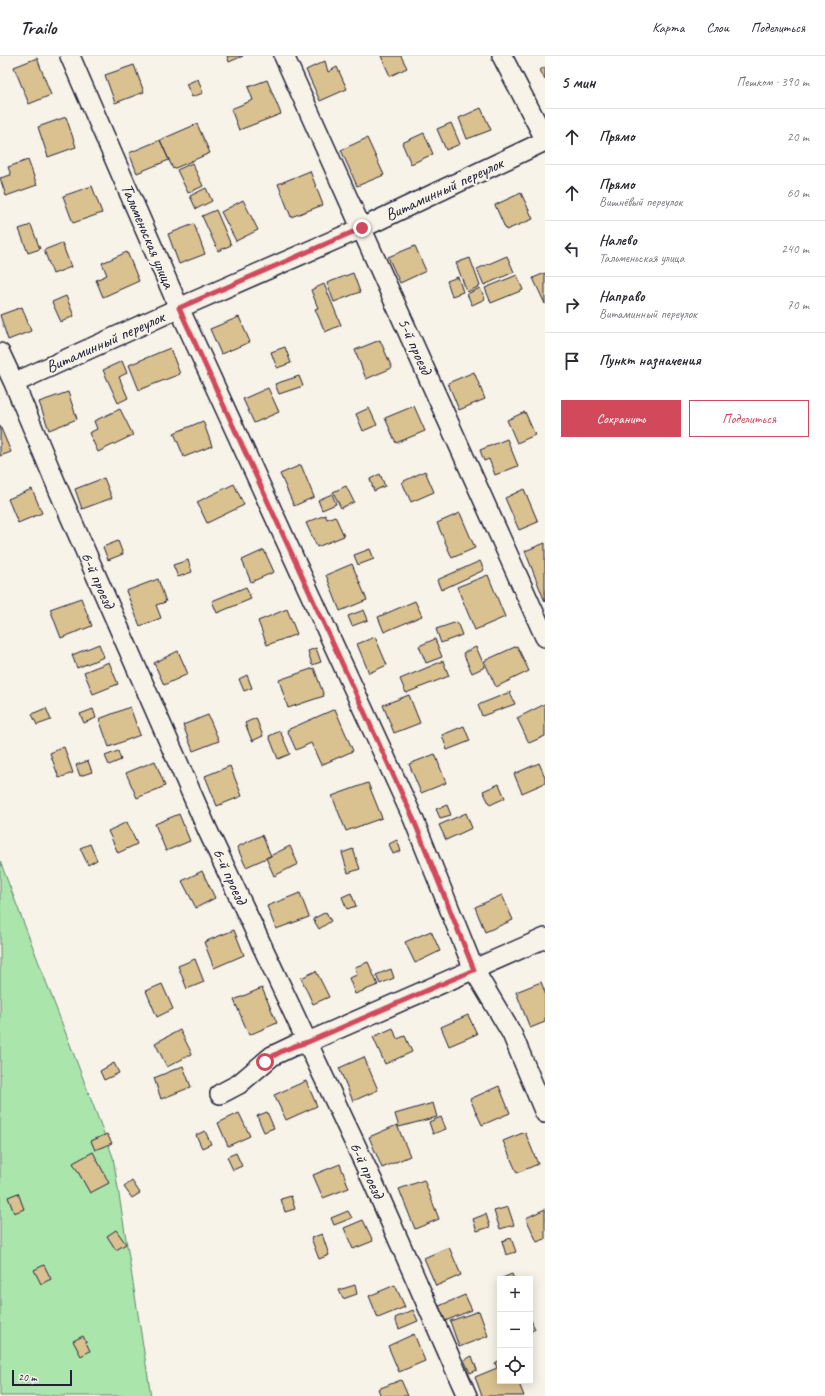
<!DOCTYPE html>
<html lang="ru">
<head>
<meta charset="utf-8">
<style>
	:root { --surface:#fff; --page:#f2f2f3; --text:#2b2b33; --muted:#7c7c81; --line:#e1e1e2; --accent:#d1495b }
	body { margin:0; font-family:Caveat,sans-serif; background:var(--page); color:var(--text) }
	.controls { position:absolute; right:12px; bottom:12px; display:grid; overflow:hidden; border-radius:0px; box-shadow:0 2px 10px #0003 }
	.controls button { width:36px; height:36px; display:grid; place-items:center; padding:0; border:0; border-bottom:1px solid var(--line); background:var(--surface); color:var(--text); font:20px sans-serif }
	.scale { position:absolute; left:12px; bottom:10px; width:60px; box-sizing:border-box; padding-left:4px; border:2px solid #22223b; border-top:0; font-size:11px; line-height:14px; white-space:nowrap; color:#22223b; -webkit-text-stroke:3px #f7f3e8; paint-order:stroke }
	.stop { position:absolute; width:12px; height:12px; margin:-9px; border:3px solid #d1495b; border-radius:50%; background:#fff }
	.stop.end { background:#d1495b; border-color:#fff; box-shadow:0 1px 4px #0008 }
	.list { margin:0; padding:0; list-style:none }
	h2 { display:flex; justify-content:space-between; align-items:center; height:52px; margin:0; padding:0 16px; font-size:17px }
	h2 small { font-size:13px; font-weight:400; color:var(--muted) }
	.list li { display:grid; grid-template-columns:26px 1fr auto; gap:12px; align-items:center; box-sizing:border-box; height:56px; padding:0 16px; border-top:1px solid var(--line) }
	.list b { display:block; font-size:15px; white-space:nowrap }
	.list p { margin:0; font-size:13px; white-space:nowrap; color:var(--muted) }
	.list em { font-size:13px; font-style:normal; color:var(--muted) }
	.actions { display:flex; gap:8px; padding:12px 16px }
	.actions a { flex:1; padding:9px 0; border:1px solid var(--accent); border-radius:0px; text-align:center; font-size:14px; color:var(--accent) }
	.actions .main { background:var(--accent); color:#fff }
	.icon { flex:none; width:22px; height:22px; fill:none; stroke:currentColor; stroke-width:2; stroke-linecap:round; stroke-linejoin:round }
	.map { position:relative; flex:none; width:545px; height:1340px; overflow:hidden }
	header { display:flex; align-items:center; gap:24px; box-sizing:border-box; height:56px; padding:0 20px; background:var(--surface); border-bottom:1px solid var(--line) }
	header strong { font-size:19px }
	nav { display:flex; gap:22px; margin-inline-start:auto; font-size:14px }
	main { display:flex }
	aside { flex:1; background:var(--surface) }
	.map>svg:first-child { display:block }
	.green { fill:#aae5ab; stroke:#668473 }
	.building { fill:#d9c190; stroke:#22223b }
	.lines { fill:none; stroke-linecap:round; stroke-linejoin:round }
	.minor-casing { stroke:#22223b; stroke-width:22 }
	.minor { stroke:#f7f3e8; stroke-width:19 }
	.route { stroke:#d1495b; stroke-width:5 }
	.labels { text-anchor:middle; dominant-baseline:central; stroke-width:4; stroke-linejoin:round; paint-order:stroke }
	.street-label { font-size:17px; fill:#22223b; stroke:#f7f3e8 }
</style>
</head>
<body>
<header>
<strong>Trailo</strong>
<nav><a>Карта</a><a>Слои</a><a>Поделиться</a></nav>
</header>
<main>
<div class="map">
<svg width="545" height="1340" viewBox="0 0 545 1340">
	<rect width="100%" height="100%" fill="#f7f3e8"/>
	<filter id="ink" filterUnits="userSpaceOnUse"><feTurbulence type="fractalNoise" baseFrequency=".025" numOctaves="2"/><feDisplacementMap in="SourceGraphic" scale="8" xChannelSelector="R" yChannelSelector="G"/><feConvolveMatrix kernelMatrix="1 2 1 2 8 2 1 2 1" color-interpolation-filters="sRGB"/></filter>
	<g filter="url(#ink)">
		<path class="green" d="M0,805L113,1101L151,1340H0Z"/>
		<path class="building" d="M227,0H243L229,6Z
			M381,0H401L407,12L390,20Z
			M37,2L51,39L29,48L14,11Z
			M325,5L328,16L337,11L347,33L320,45L306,14Z
			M134,9L144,36L115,47L105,19Z
			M545,11V24L540,14Z
			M198,23L203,37L192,41L186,28Z
			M267,24L281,58L239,74L231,53L253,44L248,31Z
			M481,52L491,74L467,83L459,62Z
			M66,61L76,91L48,101L38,71Z
			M451,67L460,88L446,94L437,73Z
			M197,68L210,97L173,113L160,84Z
			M424,77L433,98L411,108L402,87Z
			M367,82L384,119L357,130L341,94Z
			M160,84L169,104L137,117L129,97Z
			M28,104L37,129L6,140L0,122L11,119L8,111Z
			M192,107L203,130L188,137L177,114Z
			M310,115L323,149L291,161L278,128Z
			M92,130L102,157L73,167L63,140Z
			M206,132L212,145L196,153L190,140Z
			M521,137L533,163L506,174L495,149Z
			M243,144L258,174L236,185L221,156Z
			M216,154L231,189L218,195L202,160Z
			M194,168L205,198L179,208L168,178Z
			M31,169L40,193L28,197L19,173Z
			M62,187L71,211L53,218L44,194Z
			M415,190L426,215L400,227L388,201Z
			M127,196L139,225L103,241L96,224L107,219L102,207Z
			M507,200L514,216L484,229L477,213Z
			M470,202L480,230L467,236L456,207Z
			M353,217L360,236L334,246L327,227Z
			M545,217V248L533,222Z
			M517,219L523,234L491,247L485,232Z
			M458,221L463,236L452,240L447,225Z
			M324,228L341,269L325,276L315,253L318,252L311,234Z
			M480,232L485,243L472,249L467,238Z
			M66,240L74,260L61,266L52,246Z
			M22,251L31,275L8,284L0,259Z
			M239,261L250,286L221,298L210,273Z
			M380,284L392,312L366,323L355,294Z
			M285,291L291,307L277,312L271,296Z
			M170,292L180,318L139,334L129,309Z
			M122,305L127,317L119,321L128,342L118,347L103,314Z
			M474,316L485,343L459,354L448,327Z
			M299,320L303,330L279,338L275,328Z
			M268,332L279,356L254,367L243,343Z
			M68,336L77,363L49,374L39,346Z
			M414,350L425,375L396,387L385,362Z
			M369,352L377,369L363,375L356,358Z
			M120,353L133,379L98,396L89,377L97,373L94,365Z
			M525,356L535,379L517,387L507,364Z
			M203,365L212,390L184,401L174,377Z
			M0,370L11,396L0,400Z
			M507,383L518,410L495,419L489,403L484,405L480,394Z
			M301,409L314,441L294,450L280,418Z
			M425,415L434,436L411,446L402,426Z
			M380,418L385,430L374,435L370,423Z
			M104,422L112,442L82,453L75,433Z
			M234,428L244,449L207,467L197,446Z
			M346,430L354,446L341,452L333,436Z
			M32,433L42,457L18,467L8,443Z
			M524,433L538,466L519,474L505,442Z
			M332,438L336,448L322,454L318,444Z
			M460,457L475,492L452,502L437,467Z
			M325,459L327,463L335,460L344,480L317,491L306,467Z
			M118,485L123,498L108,504L103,491Z
			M545,487V546L525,495Z
			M370,493L374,503L358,509L354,499Z
			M264,494L274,516L251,526L242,504Z
			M188,504L192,516L178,521L173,509Z
			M480,505L484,514L441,534L437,524Z
			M352,508L367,544L340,555L326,519Z
			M488,519L505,561L475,574L457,531Z
			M158,523L166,546L156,549L161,562L140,570L126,535Z
			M246,531L251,543L217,557L212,545Z
			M81,542L92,570L61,582L50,553Z
			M415,545L422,560L384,576L378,561Z
			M287,553L297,578L267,589L258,565Z
			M364,554L368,564L352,570L348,560Z
			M457,566L462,579L441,587L436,573Z
			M375,581L387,609L369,617L357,588Z
			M435,583L442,601L426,607L419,590Z
			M99,588L104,601L77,612L72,599Z
			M517,590L529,615L496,631L484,605Z
			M476,591L485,611L472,617L463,597Z
			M316,592L321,606L312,609L308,595Z
			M178,595L188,618L164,629L154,607Z
			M443,605L449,620L406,637L400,623Z
			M109,606L118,628L93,638L84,616Z
			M314,612L324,640L288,652L279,624Z
			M247,619L252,632L244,635L239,623Z
			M510,636L515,648L482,660L478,649Z
			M409,639L420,667L394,677L383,649Z
			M545,648V680L529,687L517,662Z
			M130,651L140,679L109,691L99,663Z
			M46,652L51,664L37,669L32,658Z
			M93,653L96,662L84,667L80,658Z
			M335,653L353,695L321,709L311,687L296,694L287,674Z
			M208,659L219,685L193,695L183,669Z
			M256,662L263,680L252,685L245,667Z
			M464,670L470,685L447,694L442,679Z
			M280,675L290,698L278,703L269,680Z
			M64,691L73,717L59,722L50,697Z
			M118,695L121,704L109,709L105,700Z
			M435,698L446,727L421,737L409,708Z
			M88,705L92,716L80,720L76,709Z
			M155,705L165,730L137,742L126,717Z
			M539,707L545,721V727L522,737L514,718Z
			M230,710L242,740L217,750L205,720Z
			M368,727L382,762L346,775L332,740Z
			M499,728L505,742L490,749L483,735Z
			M447,749L451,759L440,762L436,753Z
			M466,757L472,772L446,784L439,769Z
			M179,758L190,785L166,795L155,768Z
			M127,766L137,788L118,797L108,775Z
			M262,779L271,800L246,811L237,791Z
			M397,784L401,795L393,798L389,788Z
			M90,788L97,804L88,809L80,792Z
			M290,790L298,808L274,820L266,802Z
			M353,793L360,813L348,817L342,797Z
			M202,815L215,842L196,852L182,825Z
			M300,837L309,861L276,873L267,850Z
			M351,837L356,850L347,853L342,841Z
			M502,839L513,864L485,876L475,851Z
			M326,856L331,865L319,873L313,863Z
			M234,874L244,899L214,912L204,886Z
			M431,875L440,895L415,907L405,886Z
			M195,903L204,926L187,933L178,910Z
			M368,906L378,929L355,938L349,922L357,919L355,911Z
			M391,913L394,922L380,928L376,919Z
			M316,915L329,941L313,948L301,922Z
			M541,926L545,936V966L530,972L516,936Z
			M162,928L173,953L157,961L146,935Z
			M262,932L277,967L249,979L234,944Z
			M468,959L477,978L449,990L441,971Z
			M393,972L397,983L405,980L412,996L385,1008L373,981Z
			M180,974L192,998L167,1011L155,987Z
			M364,1001L378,1034L353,1045L339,1012Z
			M114,1007L119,1017L104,1024L100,1015Z
			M183,1010L191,1031L161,1043L154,1022Z
			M306,1025L317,1050L286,1064L274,1039Z
			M499,1030L510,1057L482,1069L470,1043Z
			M433,1047L437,1061L399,1071L395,1058Z
			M267,1056L274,1072L264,1076L257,1060Z
			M239,1057L250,1080L228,1090L218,1067Z
			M441,1061L446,1073L433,1078L429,1066Z
			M397,1069L410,1100L382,1112L369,1081Z
			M205,1075L211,1088L202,1092L196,1079Z
			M525,1076L538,1108L517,1117L503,1085Z
			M107,1078L112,1087L95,1094L91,1085Z
			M93,1096L109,1127L90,1137L73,1107Z
			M236,1097L242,1110L233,1114L227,1101Z
			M340,1108L349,1132L323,1142L313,1119Z
			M424,1124L439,1163L415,1173L399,1133Z
			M132,1125L140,1137L132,1142L124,1131Z
			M18,1137L24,1153L14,1157L8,1141Z
			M291,1140L295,1153L285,1156L281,1143Z
			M508,1151L514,1169L500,1173L494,1155Z
			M545,1153V1183L537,1186L526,1162Z
			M348,1155L352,1162L334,1169L331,1162Z
			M486,1158L490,1171L477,1175L473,1163Z
			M363,1164L373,1185L353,1193L344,1172Z
			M116,1174L126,1188L116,1194L107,1180Z
			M322,1178L329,1199L319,1203L311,1182Z
			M511,1182L516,1196L506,1199L502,1185Z
			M449,1191L461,1219L436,1230L424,1202Z
			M44,1209L51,1223L41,1228L34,1214Z
			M512,1218L514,1223H500Z
			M355,1229L357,1238L343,1243L339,1234Z
			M395,1229L405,1251L378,1262L369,1240Z
			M465,1239L472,1254L445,1265L439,1250Z
			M413,1254L418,1265L399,1273L395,1262Z
			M479,1255L488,1280L459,1291L450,1265Z
			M530,1262L535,1273L530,1276Z
			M414,1278L425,1305L399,1316L388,1290Z
			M83,1280L90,1295L81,1300L73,1285Z
			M472,1300L477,1314L470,1317L464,1304Z
			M500,1304V1325H518L524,1340H482L475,1321L497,1312L495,1307Z
			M401,1324L408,1340H381L378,1333Z"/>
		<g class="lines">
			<g class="minor-casing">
				<path id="minor" d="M70,0L179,252L413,762L474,914L512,978L545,1057
					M284,0L545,581
					M502,0L545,83
					M0,297L14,327L59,435L208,775L373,1126L467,1340
					M14,327L179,252L362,172L545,85
					M220,1038L239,1028L272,1000L293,990L308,986L545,882"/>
			</g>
			<use href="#minor" class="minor"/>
		</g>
	</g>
	<g class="lines" filter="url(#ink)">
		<path class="route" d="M265,1006C278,995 292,990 308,986L474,914L413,762L179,252L362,172"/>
	</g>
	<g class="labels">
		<g class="street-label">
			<text transform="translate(444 133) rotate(-25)">Витаминный переулок</text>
			<text transform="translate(148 180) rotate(67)">Тальменьская улица</text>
			<text transform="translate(105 286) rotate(-24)">Витаминный переулок</text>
			<text transform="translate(415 290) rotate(66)">5-й проезд</text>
			<text transform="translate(98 524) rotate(66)">6-й проезд</text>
			<text transform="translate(230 820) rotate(65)">6-й проезд</text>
			<text transform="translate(367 1114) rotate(65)">6-й проезд</text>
		</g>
	</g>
</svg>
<div class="controls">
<button>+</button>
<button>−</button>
<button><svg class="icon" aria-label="locate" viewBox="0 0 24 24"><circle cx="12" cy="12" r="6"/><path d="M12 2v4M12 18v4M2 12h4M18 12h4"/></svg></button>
</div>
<div class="scale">20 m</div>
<div class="stop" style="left:265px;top:1006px"></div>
<div class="stop end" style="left:362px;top:172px"></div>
</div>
<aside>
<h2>5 мин<small>Пешком · 390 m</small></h2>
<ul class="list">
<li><svg class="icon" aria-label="ahead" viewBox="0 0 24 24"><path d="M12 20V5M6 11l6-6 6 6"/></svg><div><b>Прямо</b></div><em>20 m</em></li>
<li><svg class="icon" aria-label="ahead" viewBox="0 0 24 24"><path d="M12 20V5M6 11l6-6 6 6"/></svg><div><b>Прямо</b><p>Вишнёвый переулок</p></div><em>60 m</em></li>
<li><svg class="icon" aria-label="left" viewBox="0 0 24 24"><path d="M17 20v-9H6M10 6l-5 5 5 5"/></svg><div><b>Налево</b><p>Тальменьская улица</p></div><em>240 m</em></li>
<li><svg class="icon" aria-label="right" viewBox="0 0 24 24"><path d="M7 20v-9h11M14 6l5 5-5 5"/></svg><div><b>Направо</b><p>Витаминный переулок</p></div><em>70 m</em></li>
<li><svg class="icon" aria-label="arrive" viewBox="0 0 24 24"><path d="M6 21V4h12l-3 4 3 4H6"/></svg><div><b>Пункт назначения</b></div></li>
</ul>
<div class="actions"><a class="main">Сохранить</a><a>Поделиться</a></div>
</aside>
</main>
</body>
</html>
